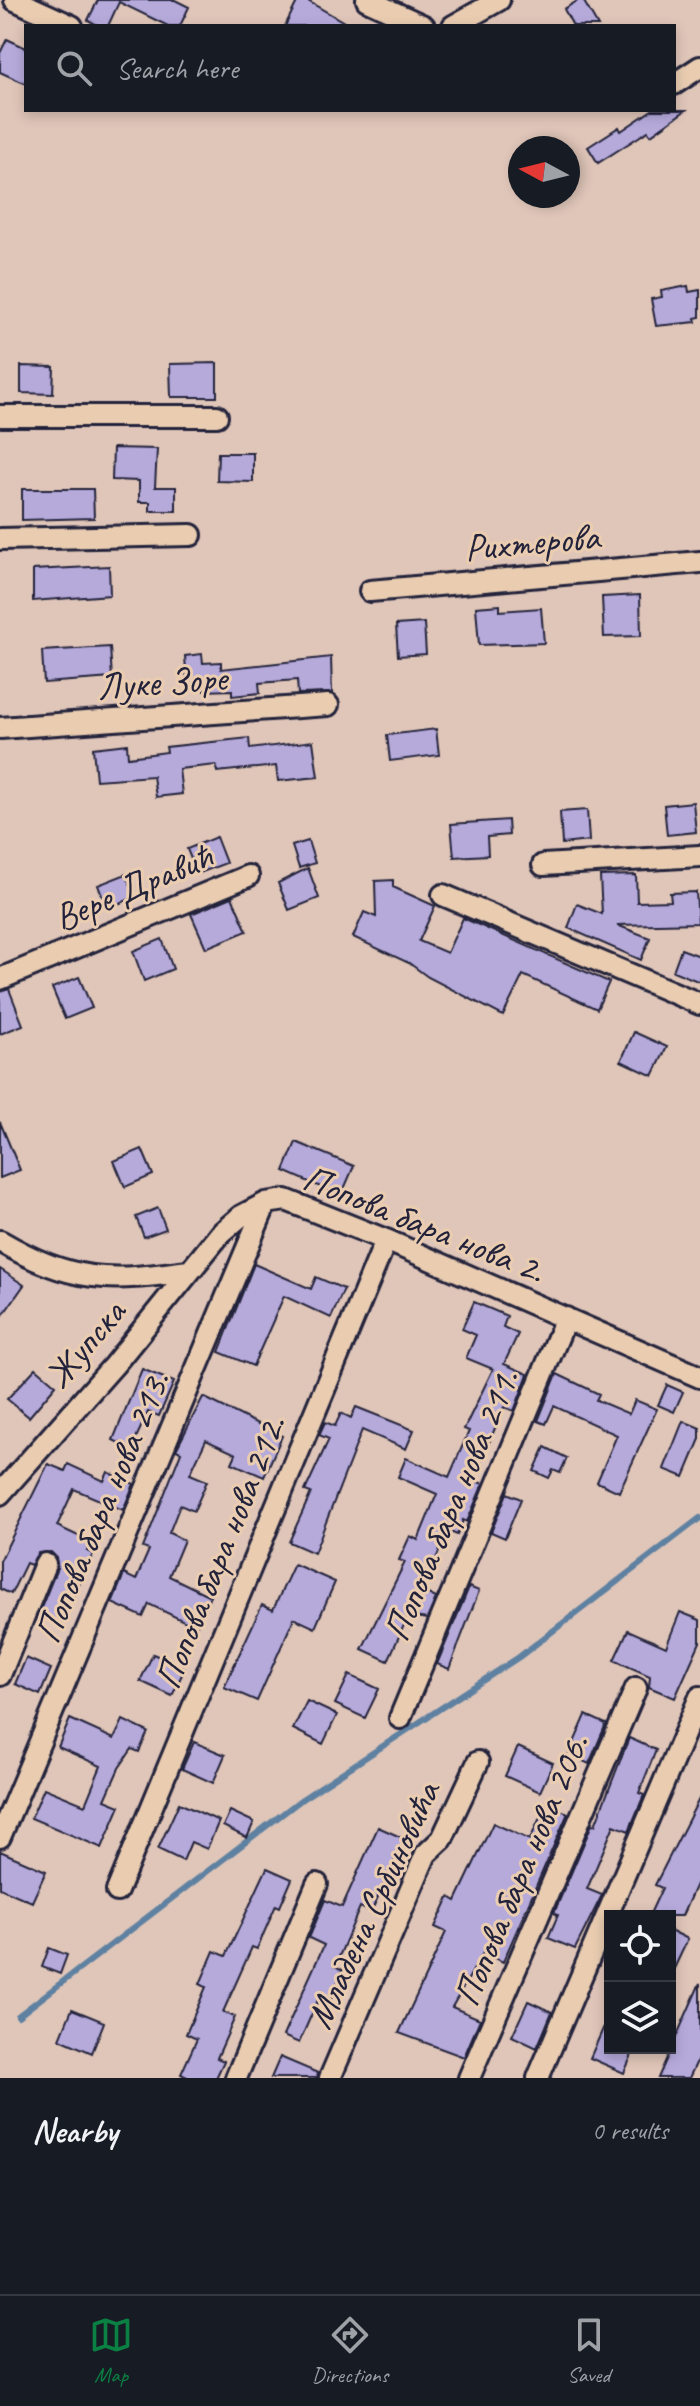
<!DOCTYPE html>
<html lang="en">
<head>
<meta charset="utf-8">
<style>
	:root { --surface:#171b24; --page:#20242c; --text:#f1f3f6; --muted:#9ea1a6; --line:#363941; --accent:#0b8043 }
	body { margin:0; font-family:Caveat,sans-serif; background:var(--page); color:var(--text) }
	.controls { position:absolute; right:24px; bottom:24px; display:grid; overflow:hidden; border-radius:0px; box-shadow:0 4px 12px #0003 }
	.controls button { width:72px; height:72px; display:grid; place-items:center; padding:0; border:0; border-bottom:2px solid var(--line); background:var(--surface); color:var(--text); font:40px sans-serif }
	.compass { position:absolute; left:508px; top:136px; width:72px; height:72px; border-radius:50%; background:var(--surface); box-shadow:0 4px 12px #0003; rotate:277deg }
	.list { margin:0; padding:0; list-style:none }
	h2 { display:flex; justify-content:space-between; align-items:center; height:104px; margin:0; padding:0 32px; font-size:34px }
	h2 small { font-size:26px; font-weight:400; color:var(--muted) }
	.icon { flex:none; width:44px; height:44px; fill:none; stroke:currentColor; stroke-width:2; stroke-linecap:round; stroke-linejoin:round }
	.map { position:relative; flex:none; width:700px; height:2078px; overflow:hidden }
	.search { position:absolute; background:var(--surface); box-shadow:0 4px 12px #0003; left:24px; right:24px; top:24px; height:88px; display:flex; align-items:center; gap:20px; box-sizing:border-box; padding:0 28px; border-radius:0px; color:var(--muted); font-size:30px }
	.sheet { height:216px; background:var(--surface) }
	nav { display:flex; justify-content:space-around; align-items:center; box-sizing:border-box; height:112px; border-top:2px solid var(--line); background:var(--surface); font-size:22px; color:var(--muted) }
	nav a { display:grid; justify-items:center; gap:4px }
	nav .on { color:var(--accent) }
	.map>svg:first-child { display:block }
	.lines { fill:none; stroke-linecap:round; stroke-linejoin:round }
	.stream { stroke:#5e81a1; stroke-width:6 }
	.building { fill:#b6aadb; stroke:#22223b; stroke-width:2 }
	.minor-casing { stroke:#22223b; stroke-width:26 }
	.minor { stroke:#eacdb1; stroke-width:20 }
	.labels { text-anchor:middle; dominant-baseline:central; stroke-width:6; stroke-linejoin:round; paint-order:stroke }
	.street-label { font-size:38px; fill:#22223b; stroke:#eacdb1 }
</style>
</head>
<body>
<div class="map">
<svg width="700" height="2078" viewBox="0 0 700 2078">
	<rect width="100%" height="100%" fill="#e0c6b9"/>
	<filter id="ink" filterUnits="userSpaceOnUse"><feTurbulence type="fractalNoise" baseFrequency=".0125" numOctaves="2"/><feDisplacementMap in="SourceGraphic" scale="16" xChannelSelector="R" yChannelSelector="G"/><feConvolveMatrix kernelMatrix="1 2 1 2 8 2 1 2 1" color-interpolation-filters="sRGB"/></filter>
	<g filter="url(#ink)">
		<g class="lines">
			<path class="stream" d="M18,2016L302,1799L519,1657L700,1518"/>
		</g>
		<path class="building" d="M98,0H175L189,7L180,26H168L119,2L108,26H99L88,20Z
			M298,0H306L351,26H285Z
			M579,0H583L598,26H573L564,9Z
			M7,39L26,48V84L0,72V53Z
			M652,110H686L651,135L648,131L598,163L588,147L619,127L621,131Z
			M688,286L689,292L700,290V317L695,318L696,322L656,326L651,299L662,297L661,291Z
			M217,363V397H171L170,364Z
			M21,366L54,367L53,394L21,393Z
			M113,448L157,449L155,487H176V511H150V502H139V481L112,480Z
			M218,453H253V482L217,481Z
			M22,489H93L94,518L22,520Z
			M109,566L110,595L33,601V570Z
			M640,595L641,636L604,637L602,597Z
			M500,605V611L541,608L544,643L479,645L476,607Z
			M424,623L426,654L398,656L396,625Z
			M110,647L112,678L44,683L42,651Z
			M202,654L203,663L221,662V669L331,657L332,693L298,694L297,680L259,683L260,693L232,696V690L204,691V684L187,685L185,656Z
			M436,729L439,755L390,761L387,735Z
			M249,738L250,749L313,741L318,777L278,781L276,766L217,772L216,765L179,769L182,794L156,797L153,776L96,780L93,748L127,744L128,757L167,752L166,747Z
			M693,802L696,832L667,835L664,805Z
			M587,810L589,841L562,844L560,812Z
			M508,820L509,835L487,837L488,855L454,857L451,824Z
			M216,837L226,863L197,874L187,849Z
			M308,841L315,863L299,868L292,846Z
			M308,868L319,898L289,910L278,883Z
			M126,874L135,897L107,909L98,885Z
			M636,875L637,902L671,901L670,893L696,892L698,923L617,925L650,938L641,960L568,928L577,904L602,914L600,876Z
			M393,880V887L435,906L419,941L447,953L463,918L609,982L597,1009L523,975L503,1016L428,977L409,963L353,937L364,912L376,917L375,881Z
			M232,897L247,931L206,948L191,914Z
			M162,939L173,969L144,981L133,951Z
			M681,949L700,956V982L673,971Z
			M79,977L92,1008L65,1019L52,988Z
			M9,989L23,1025L0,1034V992Z
			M634,1032L667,1047L653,1076L621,1061Z
			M0,1122L20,1170L0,1178Z
			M296,1142L354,1166L341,1196L284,1171Z
			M142,1149L153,1175L125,1187L114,1161Z
			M158,1208L166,1229L144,1237L136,1217Z
			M254,1264L311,1289L316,1277L344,1289L331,1318L284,1296L253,1366L219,1352Z
			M0,1269L24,1285L0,1319Z
			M474,1302L507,1316L503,1327L518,1334L504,1364L528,1374L514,1411L504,1407L484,1454L474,1480L483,1484L467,1522L463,1520L457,1535L448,1531L422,1591L436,1598L427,1619L408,1616L388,1661L362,1649L405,1562L399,1560L410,1536L418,1540L437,1494L398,1477L406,1458L449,1477L469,1431L464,1429L493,1369L466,1358L476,1335L462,1329Z
			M36,1368L56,1385L29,1417L7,1399Z
			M142,1369L174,1382L159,1416L148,1412L131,1449L113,1440Z
			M557,1374L599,1394L596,1400L629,1414L635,1400L657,1409L619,1492L597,1482L617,1435L554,1406L546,1424L538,1421Z
			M667,1385L683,1392L674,1412L658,1405Z
			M203,1397L282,1436L264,1477L232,1463L236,1454L206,1440L190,1474L207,1481L194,1511L180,1505L169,1533L184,1540L169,1576L210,1596L196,1627L149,1604L143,1617L112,1603L124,1574L136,1580L149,1550L143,1548L181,1452L176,1450Z
			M356,1407L414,1430L406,1449L362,1430L314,1553L289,1542L311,1493L305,1491L329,1439L319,1435L325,1422L335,1426L341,1413L351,1418Z
			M683,1421L700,1428V1439L684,1477L664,1469Z
			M545,1447L567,1458L560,1473L553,1470L549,1478L534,1471Z
			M48,1464L65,1471L68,1464L104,1481L108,1472L134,1484L123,1510L74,1489L57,1526L91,1542L87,1551L93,1554L61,1623L39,1613L57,1568L56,1557L51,1552L38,1553L31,1565L26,1563L11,1594L0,1589V1561Z
			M507,1493L521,1499L505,1538L491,1532Z
			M294,1564L335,1582L315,1628L294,1618L257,1701L224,1687L262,1605L273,1610Z
			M469,1587L479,1591L449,1669L437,1664Z
			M680,1612L700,1620V1642L675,1698L649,1687L650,1676L614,1660L628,1630L666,1647Z
			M153,1654L185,1668L172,1696L140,1681Z
			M26,1658L51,1669L40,1695L15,1684Z
			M349,1675L379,1689L365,1718L335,1704Z
			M307,1701L337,1715L323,1744L293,1729Z
			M586,1715L606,1724L589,1764L569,1754Z
			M70,1719L114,1739L123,1720L148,1732L139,1752L132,1749L119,1768L105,1800L120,1806L102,1848L31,1818L44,1788L85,1805L101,1766L58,1747Z
			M629,1738L656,1750L639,1793L644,1795L629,1831L614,1825L587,1889L602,1895L575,1949L548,1938L558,1915L554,1913L592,1824L595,1825Z
			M194,1742L225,1755L213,1783L182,1769Z
			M518,1747L553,1763L540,1792L505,1776Z
			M700,1797V1875L682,1916H649L662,1888L655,1885Z
			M179,1803L219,1821L207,1849L191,1842L183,1861L158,1849Z
			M546,1804L568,1813L503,1962L483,1953L452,2007L480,2019L464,2057L399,2033L446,1932L435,1927L449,1897L456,1901L493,1823L530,1840Z
			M230,1811L254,1822L247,1838L223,1826Z
			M378,1827L405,1839L371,1912L360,1907L335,1966L343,1970L329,2004L318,2000L299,2043L283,2036L324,1945L309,1938L325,1900L342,1907Z
			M0,1851L46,1871L32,1902L0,1888Z
			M267,1868L292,1879L280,1907L276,1905L257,1949L252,1947L223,2012L235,2017L217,2058L224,2061L216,2078H189L181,2074L197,2039L186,2034L206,1987L200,1984L214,1951L226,1956Z
			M670,1930L688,1939L670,1977Z
			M49,1948L67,1955L60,1974L42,1967Z
			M700,1983V2055L689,2078H658Z
			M528,2001L552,2012L537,2048L512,2036Z
			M72,2009L104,2022L92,2053L60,2039Z
			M610,2013V2048H635L624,2073L590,2058Z
			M280,2057L318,2073L317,2078H271Z"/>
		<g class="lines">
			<g class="minor-casing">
				<path id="minor" d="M15,0L72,26
					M367,0L424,26
					M453,26L499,0
					M674,84L700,67
					M0,416H217
					M0,539L191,535
					M370,591L700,562
					M0,728L328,705
					M543,865L700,856
					M443,895L700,1004
					M0,979L248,876
					M0,1241C72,1283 108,1282 189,1271
					M0,1494L114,1365L220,1234L241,1216L266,1203L286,1200L386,1240L700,1377
					M0,1675L45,1564
					M400,1718L566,1318
					M0,1837L266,1203
					M117,1891L386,1240
					M236,2078L317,1884
					M330,2078L426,1854L442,1839L478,1762
					M469,2078L636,1688
					M538,2078L700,1697"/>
			</g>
			<use href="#minor" class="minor"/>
		</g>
	</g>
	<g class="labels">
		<g class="street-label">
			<text transform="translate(532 542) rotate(-5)">Рихтерова</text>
			<text transform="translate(162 682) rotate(-4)">Луке Зоре</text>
			<text transform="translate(133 887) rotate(-23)">Вере Дравић</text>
			<text transform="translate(424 1224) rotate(22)">Попова бара нова 2.</text>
			<text transform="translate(85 1344) rotate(-50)">Жупска</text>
			<text transform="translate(451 1505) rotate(-67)">Попова бара нова 211.</text>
			<text transform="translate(102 1507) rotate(-67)">Попова бара нова 213.</text>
			<text transform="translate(220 1552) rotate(-68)">Попова бара нова 212.</text>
			<text transform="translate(521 1870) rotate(-67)">Попова бара нова 206.</text>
			<text transform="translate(373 1905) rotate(-65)">Младена Србиновића</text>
		</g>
	</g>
</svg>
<div class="controls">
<button><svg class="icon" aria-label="locate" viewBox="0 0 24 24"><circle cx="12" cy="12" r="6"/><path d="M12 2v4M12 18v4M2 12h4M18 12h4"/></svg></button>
<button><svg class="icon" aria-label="layers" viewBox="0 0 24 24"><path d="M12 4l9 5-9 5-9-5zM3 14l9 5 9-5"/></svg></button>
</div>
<svg class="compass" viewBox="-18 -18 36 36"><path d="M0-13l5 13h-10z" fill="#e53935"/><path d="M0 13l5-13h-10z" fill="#9ea1a6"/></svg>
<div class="search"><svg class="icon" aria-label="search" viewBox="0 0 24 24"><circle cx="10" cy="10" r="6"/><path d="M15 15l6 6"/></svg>Search here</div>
</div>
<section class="sheet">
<h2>Nearby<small>0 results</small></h2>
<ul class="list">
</ul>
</section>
<nav>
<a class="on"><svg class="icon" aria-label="map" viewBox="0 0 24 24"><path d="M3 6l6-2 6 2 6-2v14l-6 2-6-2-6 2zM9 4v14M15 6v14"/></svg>Map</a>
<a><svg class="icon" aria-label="directions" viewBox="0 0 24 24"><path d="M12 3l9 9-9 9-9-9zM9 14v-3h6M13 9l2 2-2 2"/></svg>Directions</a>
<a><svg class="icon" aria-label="saved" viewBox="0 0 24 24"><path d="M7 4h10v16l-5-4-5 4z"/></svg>Saved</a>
</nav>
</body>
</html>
